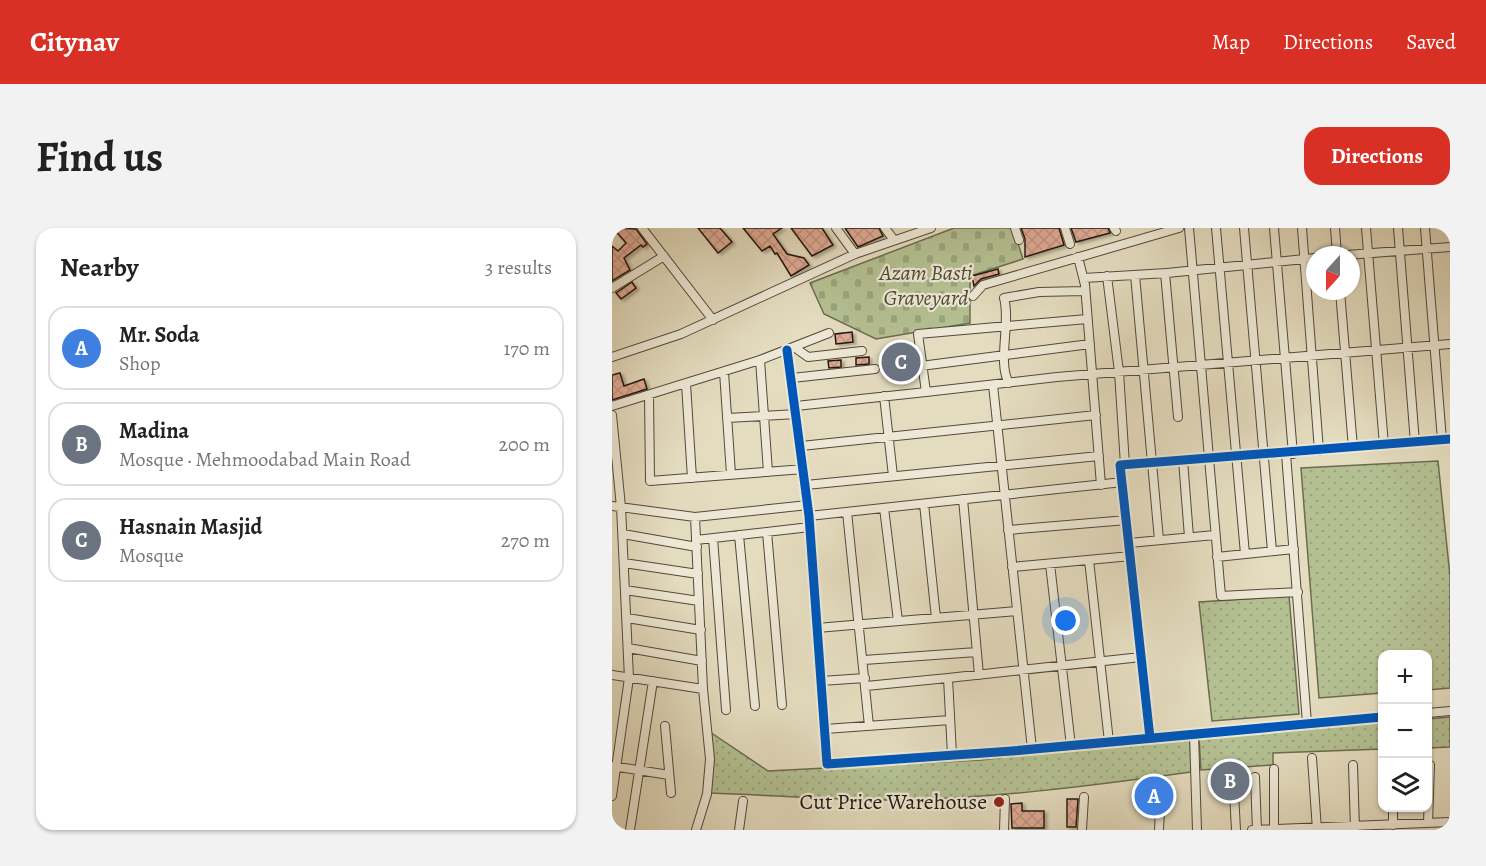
<!DOCTYPE html>
<html lang="en">
<head>
<meta charset="utf-8">
<style>
	:root { --surface:#fff; --page:#f2f2f2; --text:#222; --muted:#767676; --line:#e0e0e0; --accent:#d93025 }
	body { margin:0; font-family:Alegreya,serif; background:var(--page); color:var(--text) }
	.controls { position:absolute; right:18px; bottom:18px; display:grid; overflow:hidden; border-radius:12px; box-shadow:0 2px 4px #0004 }
	.controls button { width:54px; height:54px; display:grid; place-items:center; padding:0; border:0; border-bottom:2px solid var(--line); background:var(--surface); color:var(--text); font:30px sans-serif }
	.compass { position:absolute; left:694px; top:18px; width:54px; height:54px; border-radius:50%; background:var(--surface); box-shadow:0 2px 4px #0004; rotate:201deg }
	.you { position:absolute; left:454px; top:393px; width:21px; height:21px; margin:-15px; border:4px solid #fff; border-radius:50%; background:#1a73e8; box-shadow:0 0 0 9px #1a73e833 }
	.badge { display:grid; place-items:center; width:39px; height:39px; border-radius:50%; background:var(--accent); color:#fff; font-size:20px; font-weight:700 }
	.pin { position:absolute; translate:-50% -50%; border:3px solid #fff; box-shadow:0 2px 6px #0006 }
	.list { margin:0; padding:0; list-style:none }
	h2 { display:flex; justify-content:space-between; align-items:center; height:78px; margin:0; padding:0 24px; font-size:26px }
	h2 small { font-size:20px; font-weight:400; color:var(--muted) }
	.list li { display:grid; grid-template-columns:39px 1fr auto; gap:18px; align-items:center; box-sizing:border-box; height:84px; margin:0 12px 12px; padding:0 12px; border:2px solid var(--line); border-radius:18px }
	.list b { display:block; font-size:22px; white-space:nowrap }
	.list p { margin:0; font-size:20px; white-space:nowrap; color:var(--muted) }
	.list em { font-size:20px; font-style:normal; color:var(--muted) }
	.icon { flex:none; width:33px; height:33px; fill:none; stroke:currentColor; stroke-width:2; stroke-linecap:round; stroke-linejoin:round }
	.map { position:relative; flex:none; width:838px; height:602px; overflow:hidden; border-radius:18px }
	header { display:flex; align-items:center; gap:36px; box-sizing:border-box; height:84px; padding:0 30px; background:var(--accent); color:#fff }
	header strong { font-size:28px }
	nav { display:flex; gap:33px; margin-inline-start:auto; font-size:21px }
	.intro { display:flex; align-items:center; justify-content:space-between; box-sizing:border-box; height:144px; padding:0 36px }
	h1 { margin:0; font-size:42px }
	.button { padding:15px 27px; border-radius:18px; background:var(--accent); color:#fff; font-size:21px; font-weight:700 }
	main { display:flex; gap:36px; padding:0 36px }
	aside { flex:1; background:var(--surface); border-radius:18px; box-shadow:0 2px 4px #0004 }
	.map>svg:first-child { display:block }
	.grass { fill:url(#grass-dots); stroke:#6c6c51; stroke-width:1.5 }
	.cemetery { fill:url(#cemetery-stones); stroke:#6c6c51; stroke-width:1.5 }
	.building { fill:url(#building-cross-hatch); stroke:#241710; stroke-width:1.5; filter:url(#shadow) }
	.lines { fill:none; stroke-linecap:round; stroke-linejoin:round }
	.minor-casing { stroke:#54483c; stroke-width:10 }
	.minor { stroke:#ede8d5; stroke-width:8 }
	.cycleway-casing { stroke:#ede8d5; stroke-width:13 }
	.cycleway { stroke:#0057b8; stroke-width:9 }
	.poi-dot { fill:#8f2418; stroke:#ede8d5; stroke-width:2 }
	.labels { text-anchor:middle; dominant-baseline:central; stroke-width:4.5; stroke-linejoin:round; paint-order:stroke }
	.park-label { font-size:22px; font-style:italic; fill:#4f4a37; stroke:#ede8d5 }
	.poi-label { font-size:22px; fill:#241710; stroke:#ede8d5; text-anchor:end }
</style>
</head>
<body>
<header>
<strong>Citynav</strong>
<nav><a>Map</a><a>Directions</a><a>Saved</a></nav>
</header>
<div class="intro"><h1>Find us</h1><a class="button">Directions</a></div>
<main>
<aside>
<h2>Nearby<small>3 results</small></h2>
<ul class="list">
<li><span class="badge" style="background:#3f7fe0">A</span><div><b>Mr. Soda</b><p>Shop</p></div><em>170 m</em></li>
<li><span class="badge" style="background:#6b7280">B</span><div><b>Madina</b><p>Mosque · Mehmoodabad Main Road</p></div><em>200 m</em></li>
<li><span class="badge" style="background:#6b7280">C</span><div><b>Hasnain Masjid</b><p>Mosque</p></div><em>270 m</em></li>
</ul>
</aside>
<div class="map">
<svg width="838" height="602" viewBox="0 0 838 602">
	<defs>
		<pattern id="grass-dots" width="8" height="8" patternUnits="userSpaceOnUse" patternTransform="scale(1.5)"><rect width="8" height="8" fill="#b4c092"/><path d="M2 2h.1M6 6h.1" fill="none" stroke="#9ba47d" stroke-width="1.8" stroke-linecap="round"/></pattern>
		<pattern id="cemetery-stones" width="16" height="16" patternUnits="userSpaceOnUse" patternTransform="scale(1.5)"><rect width="16" height="16" fill="#b4c092"/><path d="M2 7V4a2 2 0 0 1 4 0v3zM10 15v-3a2 2 0 0 1 4 0v3z" fill="#9ba47d"/></pattern>
		<pattern id="building-cross-hatch" width="8" height="8" patternUnits="userSpaceOnUse" patternTransform="scale(1.5)"><rect width="8" height="8" fill="#e0ac96"/><path d="M0 0l8 8M0 8l8-8" fill="none" stroke="#c09380"/></pattern>
		<filter id="shadow"><feDropShadow dx="3" dy="2" stdDeviation="1.5" flood-color="#0004"/></filter>
	</defs>
	<rect width="100%" height="100%" fill="#e4dcbf"/>
	<filter id="stains"><feTurbulence type="fractalNoise" baseFrequency=".00333" numOctaves="4"/><feColorMatrix values="0 0 0 0 .2 0 0 0 0 .09 0 0 0 0 .02 0 0 0 .5 -.17"/></filter>
	<radialGradient id="worn" r=".72"><stop offset=".6" stop-color="#630" stop-opacity="0"/><stop offset="1" stop-color="#630" stop-opacity=".3"/></radialGradient>
	<path class="grass" d="M826,233L838,348V460L816,462V427H770V465L707,470L689,240Z
		M677,368L687,486L600,493L587,374Z
		M838,489V519L816,520V491Z
		M770,494V521L661,525V537L589,542L587,510Z
		M98,504L156,543L369,532L578,508L579,544C478,558 377,571 276,572C217,572 158,567 99,565Z"/>
	<path class="cemetery" d="M342,0H401L411,31L358,48V95L264,111L212,86L198,55Z"/>
	<path class="building" d="M1,0L24,1L35,16L31,19L29,17L12,30L18,42L0,53V18L6,23L14,15Z
		M86,0H108L120,14L106,25Z
		M131,0H170L161,6L175,26L192,30L197,37L179,48L165,25L163,26L158,18L150,23Z
		M179,0H210L221,17L200,28Z
		M233,0H267L271,8L246,19Z
		M409,0H447L452,17L413,29V11Z
		M459,0H496L498,5L464,14Z
		M386,41L387,46L369,51L362,58L360,48Z
		M20,54L24,60L9,71L4,65Z
		M240,104L241,114L224,116L223,106Z
		M287,118L303,133L288,150L271,136Z
		M257,129V136L244,137V130Z
		M229,132V139L217,140L216,133Z
		M8,145L12,158L32,151L35,161L0,172V147Z
		M455,571H466L464,599H455Z
		M410,575V583H432V600H400L399,576Z"/>
	<g class="lines">
		<g class="minor-casing">
			<path id="minor" d="M30,0L101,92
				M224,0L243,26
				M273,0L282,12
				M403,0L407,12
				M453,0L458,16
				M502,0L504,3
				M577,0L609,368L686,364
				M604,0L633,326
				M632,0L660,323
				M662,0L681,226
				M690,0L707,223
				M723,0L725,27
				M754,0L772,217
				M786,0L803,215
				M813,0L830,212
				M735,27L838,19
				M466,29L473,57L489,257
				M553,45L566,189
				M523,47L547,312
				M495,48L507,144L513,237
				M472,50L555,45L703,30
				M0,60L52,28
				M728,63L741,220
				M361,68L371,57L567,0
				M182,119L196,129L250,123
				M175,122L197,288L215,536L400,523L770,489
				M0,129L69,106L243,26L319,0
				M148,132L156,244
				M309,138L478,116
				M112,144L119,246
				M180,150L263,141
				M397,155C385,135 399,95 392,70L427,64L473,63
				M74,156L80,250
				M381,157L420,521
				M314,164L445,149L838,116
				M37,168L38,253L192,241
				M272,168L281,248
				M0,178L148,132L217,105
				M184,178L314,164L306,106L475,91
				M0,187L9,279L17,450L0,568
				M115,190L185,186
				M189,218L484,187
				M674,226L695,495
				M571,232L577,309
				M194,257L487,228
				M351,271L367,447
				M312,276L324,390
				M0,278L83,289L196,277
				M272,280L286,393
				M235,284L257,498
				M197,288L511,254
				M83,289L91,461L98,531L95,566L84,602
				M396,302L515,292
				M155,304L170,477
				M11,306L85,319
				M127,307L143,478
				M101,310L114,482
				M84,312L198,299
				M517,315L603,307
				M605,329L682,321
				M477,332L497,514
				M12,335L86,346
				M438,336L459,518
				M400,339L519,328
				M13,362L87,373
				M15,390L89,402
				M205,400L405,383
				M16,420L90,433
				M252,432L365,424
				M0,447L91,461
				M209,453L253,450
				M254,458L336,450
				M816,485L838,483
				M53,498L59,565
				M213,501L338,492
				M582,506L585,602
				M538,510L508,237L838,211
				M340,527L336,450L529,429
				M700,530L705,602
				M741,537L743,601
				M0,538L57,547
				M643,549L645,602
				M622,565L624,602
				M816,595L818,537
				M781,597V580
				M18,602L41,453
				M127,602L131,573
				M392,602L393,571
				M470,602L472,569
				M547,602L549,560
				M640,602L838,594
				M662,602V541"/>
		</g>
		<use href="#minor" class="minor"/>
		<g class="cycleway-casing">
			<path id="cycleway" d="M175,122L197,288L215,536L400,523L770,489
				M538,510L508,237L838,211"/>
		</g>
		<use href="#cycleway" class="cycleway"/>
	</g>
	<circle class="poi-dot" cx="387" cy="574" r="6"/>
	<g class="labels">
		<g class="park-label">
			<text x="314" y="45">Azam Basti<tspan x="314" dy="25">Graveyard</tspan></text>
		</g>
		<g class="poi-label">
			<text x="375" y="574">Cut Price Warehouse</text>
		</g>
	</g>
	<rect width="100%" height="100%" filter="url(#stains)"/>
	<rect width="100%" height="100%" fill="url(#worn)"/>
</svg>
<div class="controls">
<button>+</button>
<button>−</button>
<button><svg class="icon" aria-label="layers" viewBox="0 0 24 24"><path d="M12 4l9 5-9 5-9-5zM3 14l9 5 9-5"/></svg></button>
</div>
<svg class="compass" viewBox="-18 -18 36 36"><path d="M0-13l5 13h-10z" fill="#e53935"/><path d="M0 13l5-13h-10z" fill="#767676"/></svg>
<div class="you"></div>
<div class="pin badge" style="left:542px;top:568px;background:#3f7fe0">A</div>
<div class="pin badge" style="left:618px;top:553px;background:#6b7280">B</div>
<div class="pin badge" style="left:289px;top:134px;background:#6b7280">C</div>
</div>
</main>
</body>
</html>
